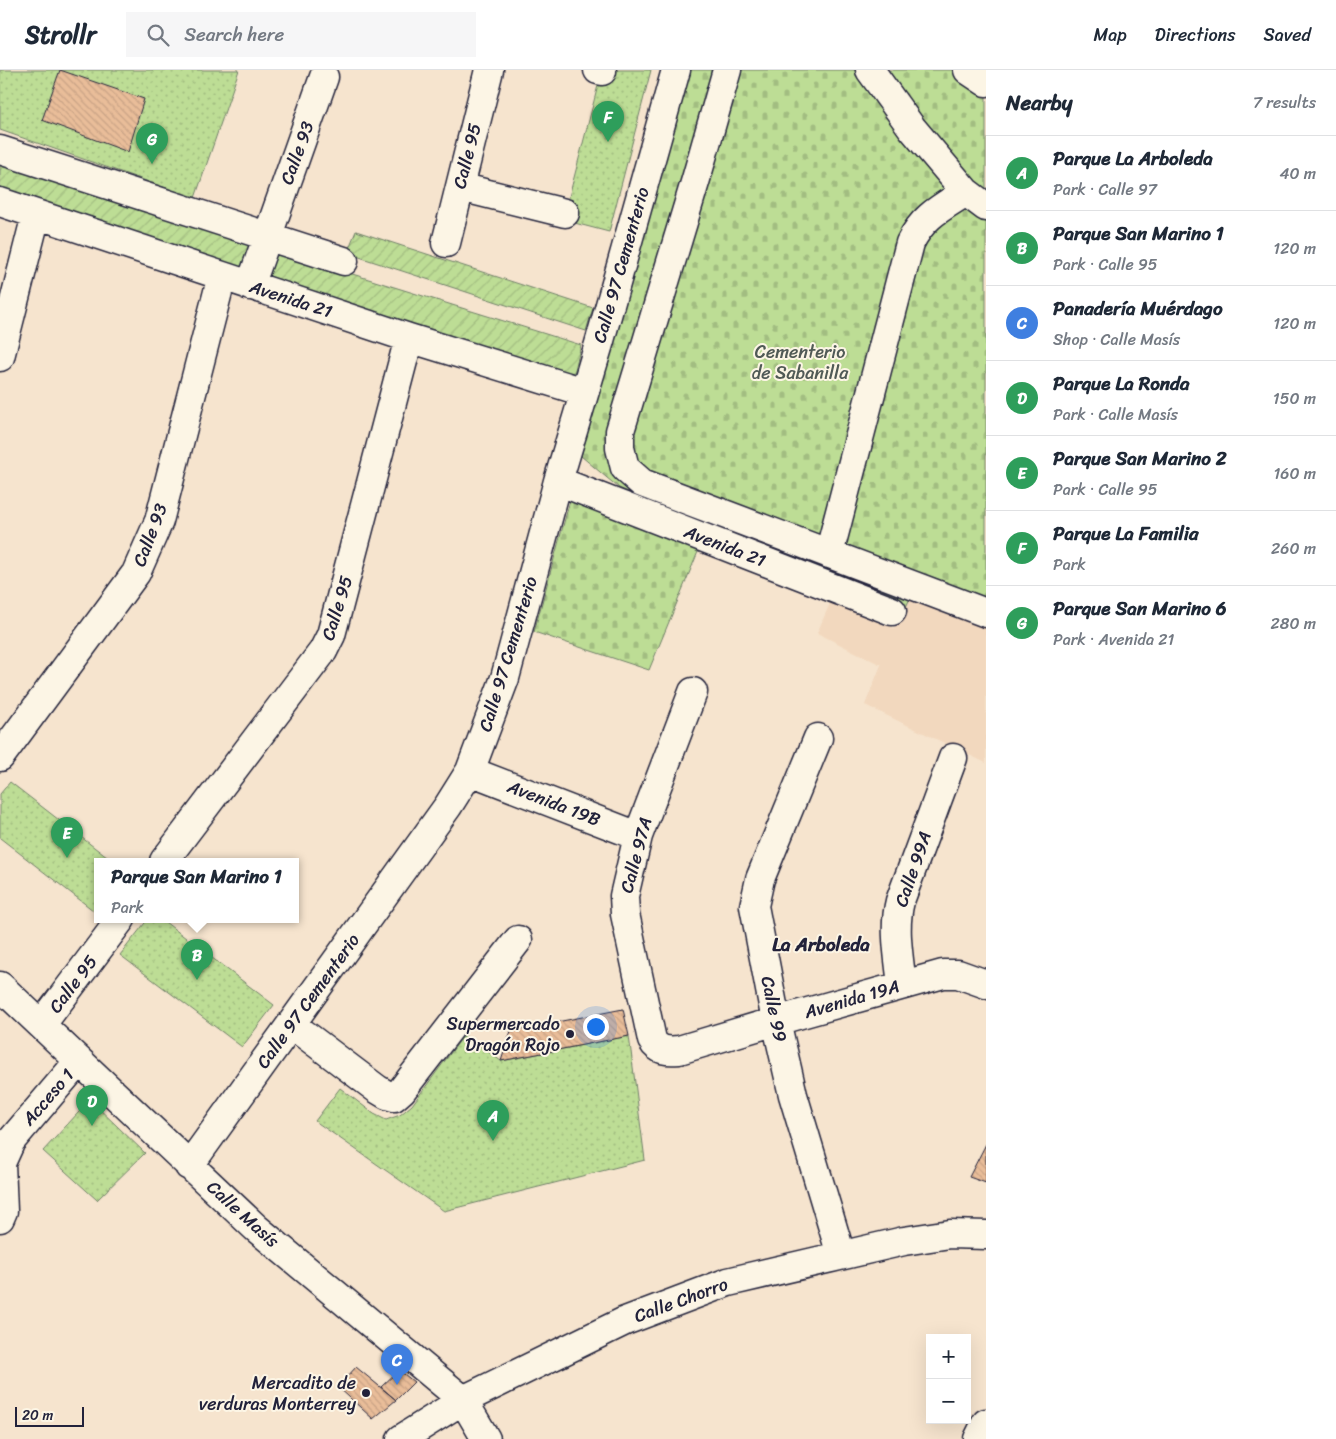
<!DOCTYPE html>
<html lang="en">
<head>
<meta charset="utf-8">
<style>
	:root { --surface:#fff; --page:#f6f6f7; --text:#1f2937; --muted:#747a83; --line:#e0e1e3; --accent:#0f766e }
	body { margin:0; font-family:Sriracha,sans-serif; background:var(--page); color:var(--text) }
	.controls { position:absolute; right:15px; bottom:15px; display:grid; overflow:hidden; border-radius:0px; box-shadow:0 5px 20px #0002 }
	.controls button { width:45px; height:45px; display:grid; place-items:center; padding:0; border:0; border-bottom:1px solid var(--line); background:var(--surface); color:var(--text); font:25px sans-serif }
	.scale { position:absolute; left:15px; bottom:12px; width:69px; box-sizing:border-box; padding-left:5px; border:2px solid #22223b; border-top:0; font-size:14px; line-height:18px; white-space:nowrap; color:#22223b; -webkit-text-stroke:4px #fcf5e5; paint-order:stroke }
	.you { position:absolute; left:595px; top:956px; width:18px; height:18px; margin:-12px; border:4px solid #fff; border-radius:50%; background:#1a73e8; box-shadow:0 0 0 8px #1a73e833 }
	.badge { display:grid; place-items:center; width:32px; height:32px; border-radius:50%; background:var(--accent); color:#fff; font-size:16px; font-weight:700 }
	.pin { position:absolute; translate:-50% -41px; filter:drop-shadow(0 1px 2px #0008) }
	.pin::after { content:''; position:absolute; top:26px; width:18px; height:15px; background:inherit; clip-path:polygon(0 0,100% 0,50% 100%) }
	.popup { position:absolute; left:94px; top:788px; width:205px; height:65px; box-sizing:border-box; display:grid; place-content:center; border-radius:0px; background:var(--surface); filter:drop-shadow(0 1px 4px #0005); font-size:16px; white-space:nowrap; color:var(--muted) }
	.popup b { font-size:19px; color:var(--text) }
	.popup::after { content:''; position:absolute; left:50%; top:100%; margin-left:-10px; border:10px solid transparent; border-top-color:var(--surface) }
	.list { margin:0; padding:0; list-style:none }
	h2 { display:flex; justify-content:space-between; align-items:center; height:65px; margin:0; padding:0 20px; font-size:21px }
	h2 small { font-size:16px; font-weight:400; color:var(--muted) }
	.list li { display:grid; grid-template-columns:32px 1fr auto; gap:15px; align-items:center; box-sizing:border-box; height:75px; padding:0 20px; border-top:1px solid var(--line) }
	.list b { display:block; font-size:19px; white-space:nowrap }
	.list p { margin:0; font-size:16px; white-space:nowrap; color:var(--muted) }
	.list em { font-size:16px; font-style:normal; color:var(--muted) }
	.icon { flex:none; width:28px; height:28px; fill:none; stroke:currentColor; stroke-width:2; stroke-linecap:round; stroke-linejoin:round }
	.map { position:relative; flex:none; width:986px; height:1369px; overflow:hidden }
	header { display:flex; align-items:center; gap:30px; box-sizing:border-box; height:70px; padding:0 25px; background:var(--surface); border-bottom:1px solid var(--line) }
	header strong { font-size:24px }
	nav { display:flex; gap:28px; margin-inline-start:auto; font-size:18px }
	.search { width:350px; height:45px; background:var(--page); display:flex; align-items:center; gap:12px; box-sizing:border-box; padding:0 18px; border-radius:0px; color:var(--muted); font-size:19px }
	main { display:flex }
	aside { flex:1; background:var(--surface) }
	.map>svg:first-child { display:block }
	.built { fill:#f2d8be }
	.cemetery { fill:url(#cemetery-stones); stroke:#708068 }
	.park { fill:url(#park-dots); stroke:#708068 }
	.garden { fill:url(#garden-furrows); stroke:#708068 }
	.building { fill:url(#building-back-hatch); stroke:#22223b }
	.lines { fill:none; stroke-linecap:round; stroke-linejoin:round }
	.minor-casing { stroke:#22223b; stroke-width:31 }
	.minor { stroke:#fcf5e5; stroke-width:28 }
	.poi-dot { fill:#22223b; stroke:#fcf5e5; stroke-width:2 }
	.labels { text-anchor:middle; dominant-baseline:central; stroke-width:4; stroke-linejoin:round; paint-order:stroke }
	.street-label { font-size:18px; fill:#22223b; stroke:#fcf5e5 }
	.park-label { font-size:18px; fill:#505a56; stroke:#fcf5e5 }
	.poi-label { font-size:18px; fill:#22223b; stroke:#fcf5e5; text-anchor:end }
	.neighbourhood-label { font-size:19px; font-weight:bold; fill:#22223b; stroke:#fcf5e5 }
</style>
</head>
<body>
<header>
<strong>Strollr</strong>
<div class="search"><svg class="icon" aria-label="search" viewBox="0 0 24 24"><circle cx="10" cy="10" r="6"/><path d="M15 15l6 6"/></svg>Search here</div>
<nav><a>Map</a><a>Directions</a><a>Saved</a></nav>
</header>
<main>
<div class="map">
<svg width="986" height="1369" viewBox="0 0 986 1369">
	<defs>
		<pattern id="cemetery-stones" width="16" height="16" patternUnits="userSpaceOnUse" patternTransform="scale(1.25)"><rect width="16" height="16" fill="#bddd95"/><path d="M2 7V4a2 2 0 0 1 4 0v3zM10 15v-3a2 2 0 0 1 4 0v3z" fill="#a2bd81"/></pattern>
		<pattern id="park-dots" width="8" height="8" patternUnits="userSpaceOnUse" patternTransform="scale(1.25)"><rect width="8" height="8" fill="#bddd95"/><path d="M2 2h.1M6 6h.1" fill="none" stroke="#a2bd81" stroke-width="1.8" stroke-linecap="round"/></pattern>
		<pattern id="garden-furrows" width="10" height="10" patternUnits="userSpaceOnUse" patternTransform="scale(1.25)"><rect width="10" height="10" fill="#bddd95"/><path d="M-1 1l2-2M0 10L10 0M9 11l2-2" fill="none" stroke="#a2bd81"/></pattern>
		<pattern id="building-back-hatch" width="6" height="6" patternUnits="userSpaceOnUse" patternTransform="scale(1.25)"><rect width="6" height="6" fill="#e9bd99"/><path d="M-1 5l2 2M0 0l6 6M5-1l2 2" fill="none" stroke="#c8a285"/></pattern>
	</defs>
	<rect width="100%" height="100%" fill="#f6e4ce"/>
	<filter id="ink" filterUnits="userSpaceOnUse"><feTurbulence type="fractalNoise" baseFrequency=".02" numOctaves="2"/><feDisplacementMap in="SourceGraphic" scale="10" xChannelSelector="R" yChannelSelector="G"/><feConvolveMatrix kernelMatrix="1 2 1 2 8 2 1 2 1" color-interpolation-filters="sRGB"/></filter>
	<g filter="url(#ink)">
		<path class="built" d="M914,519L986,550V693L865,635L881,595L817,563L831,531L894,558L905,539Z"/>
		<path class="cemetery" d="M689,0H986V550L914,520L905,539L619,418L581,386Z
			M571,427L700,477L649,600L534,562Z"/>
		<path class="park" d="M0,0H239L195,128L0,60Z
			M602,0H651L609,162L563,150Z
			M10,712L112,791H98V844L0,768V724Z
			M148,849H161L274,935L242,977L120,885Z
			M464,965L501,991L629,966L645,1090L444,1141L315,1051L340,1018L374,1044L386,1050L400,1045L412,1035Z
			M90,1030L145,1083L97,1130L43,1081Z"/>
		<path class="garden" d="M0,90L254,173L245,203L0,122Z
			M356,161L593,238L586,261L347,183Z
			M275,180L581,275L573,308L264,208Z"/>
		<path class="building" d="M60,0L144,29L128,82L42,50Z
			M623,939L629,966L501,991L511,961Z
			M986,1074V1113L969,1107Z
			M356,1297L396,1330L373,1349L338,1317Z
			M399,1300L414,1312L396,1330L381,1317Z"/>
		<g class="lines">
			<g class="minor-casing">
				<path id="minor" d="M598,0L602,1
					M727,0L696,109L620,361V378L625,398L642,413L986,543
					M870,0L912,58L966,122L986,137
					M968,0L986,12
					M0,80L344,191
					M460,117L565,143
					M0,132L409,268L584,322
					M446,173L489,0
					M250,216L324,7
					M0,287L36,145
					M558,411L892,541
					M829,484L910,173C923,146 941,138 966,122
					M693,622L638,766L624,826L625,844L652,970C658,981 668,981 679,980L776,951L943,904H958L986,914
					M818,668L760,809L754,836L776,951L793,1025L841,1185
					M0,687L136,503L159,451L222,206
					M470,701L638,766
					M164,791L323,581L331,565L409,268
					M902,915C899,887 893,858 900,831L953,688
					M0,916L256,1158L463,1330L486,1369
					M42,954L121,849
					M291,954L377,1019L387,1025L394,1027L402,1020L518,870
					M189,1096L448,736L470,701L505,608L558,411L599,274L676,0
					M0,1148L3,1141L1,1093L11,1071L79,991
					M401,1369L463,1330L625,1251L728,1212L904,1171L950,1164L986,1165
					M978,1369L986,1353"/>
			</g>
			<use href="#minor" class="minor"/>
		</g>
	</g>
	<g class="poi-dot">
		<circle cx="570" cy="964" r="5"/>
		<circle cx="366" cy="1323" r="5"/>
	</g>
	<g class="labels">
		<g class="street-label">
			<text transform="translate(297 83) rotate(-70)">Calle 93</text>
			<text transform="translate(467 86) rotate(-76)">Calle 95</text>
			<text transform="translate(621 195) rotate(-74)">Calle 97 Cementerio</text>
			<text transform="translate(291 229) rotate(18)">Avenida 21</text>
			<text transform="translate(150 465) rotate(-69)">Calle 93</text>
			<text transform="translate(725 476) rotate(21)">Avenida 21</text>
			<text transform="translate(337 538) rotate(-73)">Calle 95</text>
			<text transform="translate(508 584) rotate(-73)">Calle 97 Cementerio</text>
			<text transform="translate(554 733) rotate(21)">Avenida 19B</text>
			<text transform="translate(636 785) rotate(-75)">Calle 97A</text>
			<text transform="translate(913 799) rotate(-71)">Calle 99A</text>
			<text transform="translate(73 914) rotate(-53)">Calle 95</text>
			<text transform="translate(852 929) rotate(-16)">Avenida 19A</text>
			<text transform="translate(308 931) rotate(-54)">Calle 97 Cementerio</text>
			<text transform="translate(774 939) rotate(78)">Calle 99</text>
			<text transform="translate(48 1027) rotate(-49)">Acceso 1</text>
			<text transform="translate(243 1144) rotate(42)">Calle Masís</text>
			<text transform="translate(681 1230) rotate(-20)">Calle Chorro</text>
		</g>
		<g class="park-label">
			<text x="800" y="282">Cementerio<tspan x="800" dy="21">de Sabanilla</tspan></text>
		</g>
		<g class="poi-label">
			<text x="560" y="954">Supermercado<tspan x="560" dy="21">Dragón Rojo</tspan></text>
			<text x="356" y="1313">Mercadito de<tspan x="356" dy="21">verduras Monterrey</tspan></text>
		</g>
		<g class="neighbourhood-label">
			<text x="821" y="874">La Arboleda</text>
		</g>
	</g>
</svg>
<div class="controls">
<button>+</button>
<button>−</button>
</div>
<div class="scale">20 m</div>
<div class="you"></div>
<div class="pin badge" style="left:493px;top:1071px;background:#2e9e5b">A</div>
<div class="pin badge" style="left:197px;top:910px;background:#2e9e5b">B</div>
<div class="popup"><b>Parque San Marino 1</b>Park</div>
<div class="pin badge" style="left:397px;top:1315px;background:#3f7fe0">C</div>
<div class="pin badge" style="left:92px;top:1056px;background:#2e9e5b">D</div>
<div class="pin badge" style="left:67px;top:788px;background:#2e9e5b">E</div>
<div class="pin badge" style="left:608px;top:72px;background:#2e9e5b">F</div>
<div class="pin badge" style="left:152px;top:94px;background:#2e9e5b">G</div>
</div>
<aside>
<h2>Nearby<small>7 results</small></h2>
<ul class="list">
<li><span class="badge" style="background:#2e9e5b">A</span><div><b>Parque La Arboleda</b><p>Park · Calle 97</p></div><em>40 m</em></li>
<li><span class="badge" style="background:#2e9e5b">B</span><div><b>Parque San Marino 1</b><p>Park · Calle 95</p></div><em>120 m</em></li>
<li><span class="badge" style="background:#3f7fe0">C</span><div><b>Panadería Muérdago</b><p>Shop · Calle Masís</p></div><em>120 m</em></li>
<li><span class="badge" style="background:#2e9e5b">D</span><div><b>Parque La Ronda</b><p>Park · Calle Masís</p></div><em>150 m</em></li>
<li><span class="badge" style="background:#2e9e5b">E</span><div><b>Parque San Marino 2</b><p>Park · Calle 95</p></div><em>160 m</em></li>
<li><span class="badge" style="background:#2e9e5b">F</span><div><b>Parque La Familia</b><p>Park</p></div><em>260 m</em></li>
<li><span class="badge" style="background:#2e9e5b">G</span><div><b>Parque San Marino 6</b><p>Park · Avenida 21</p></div><em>280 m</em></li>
</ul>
</aside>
</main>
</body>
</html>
